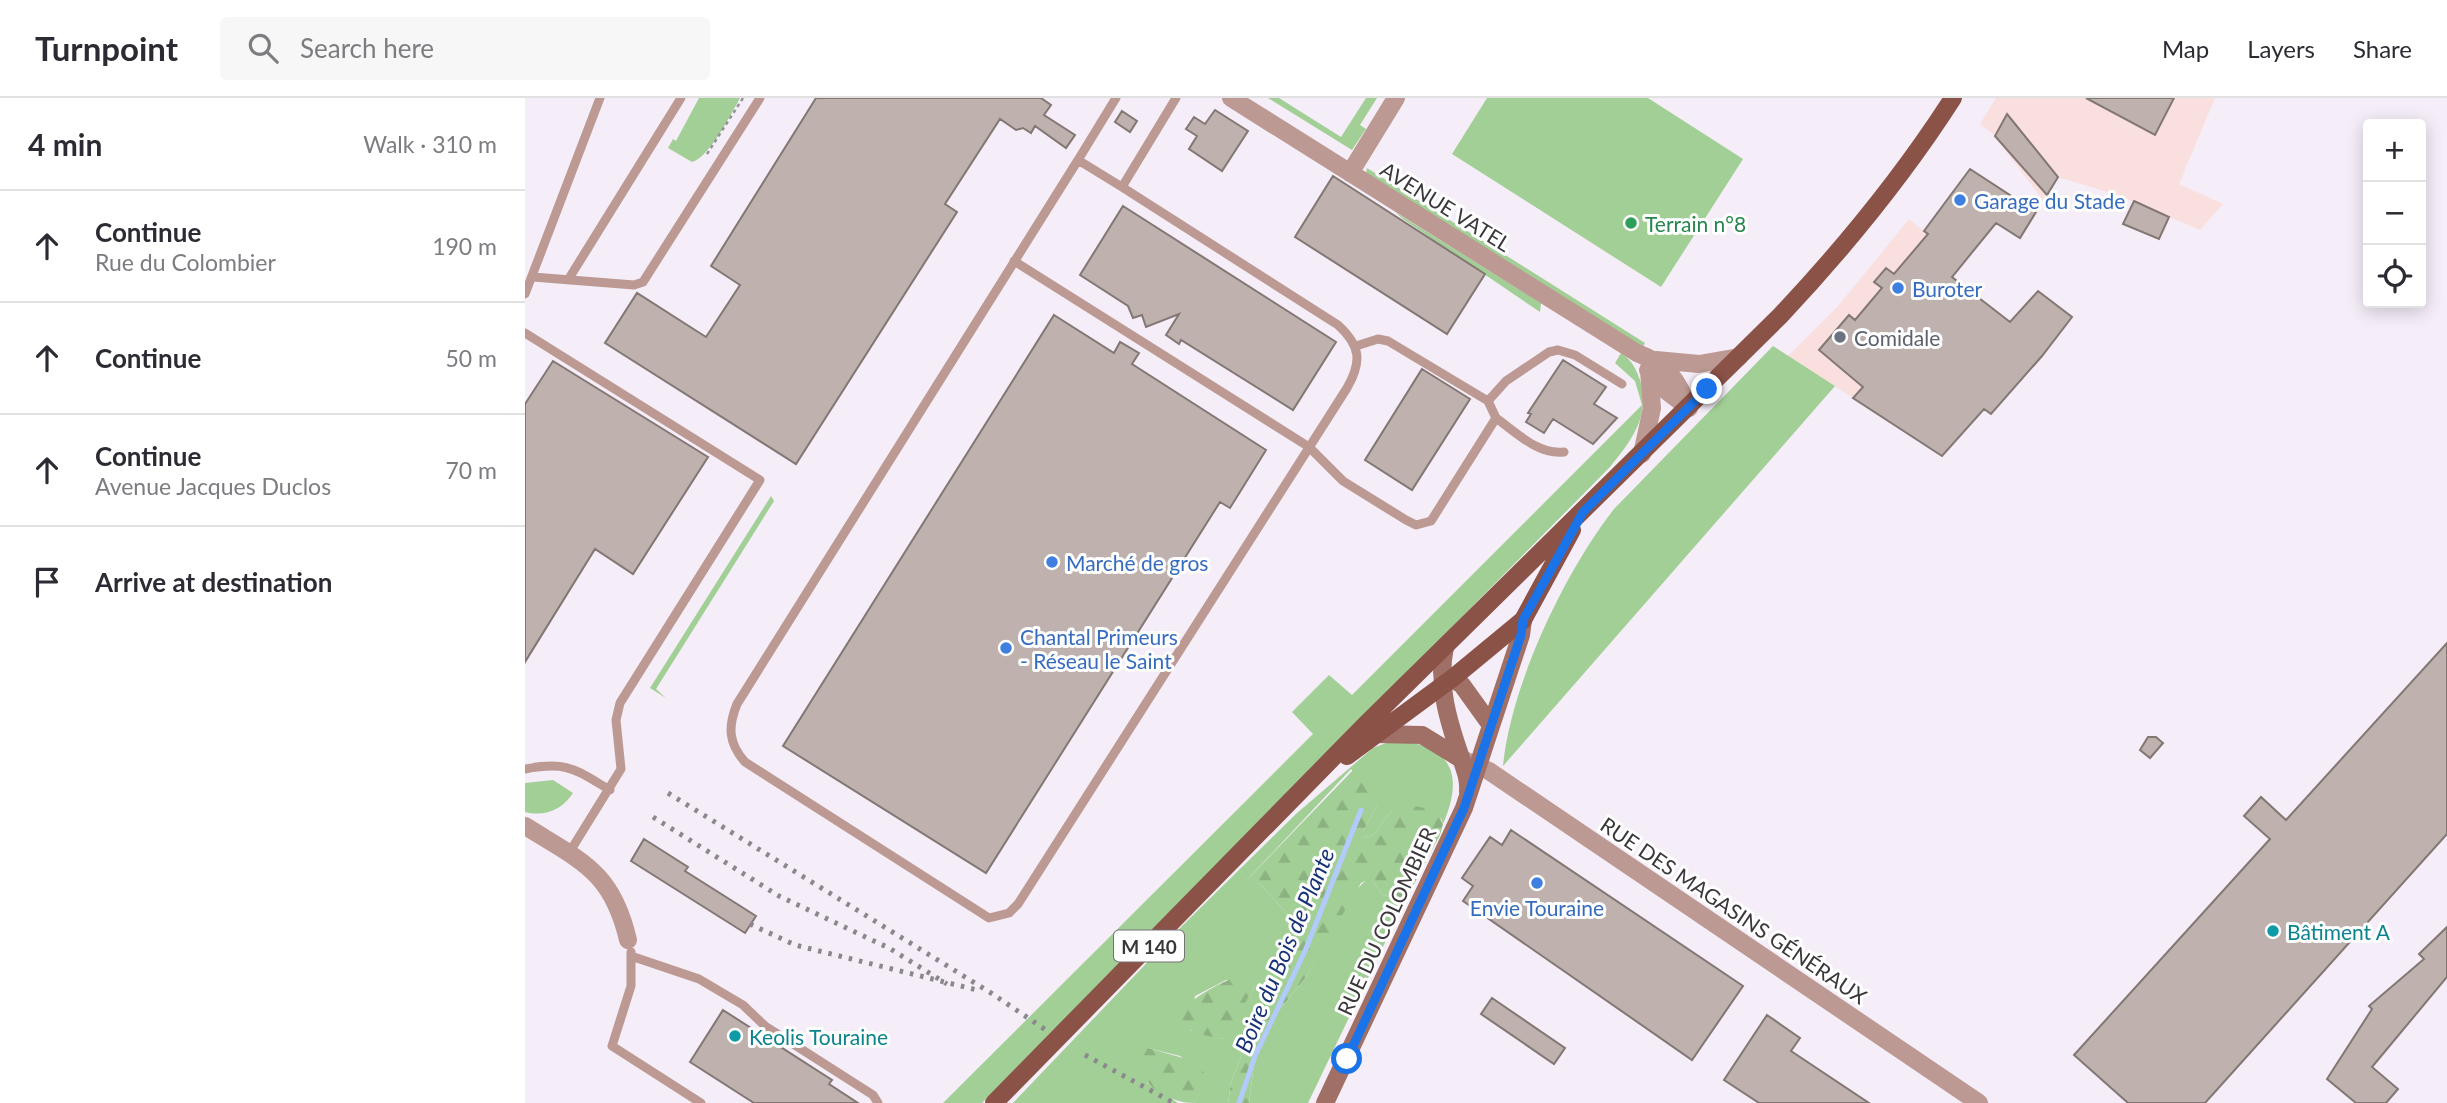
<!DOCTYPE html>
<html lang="en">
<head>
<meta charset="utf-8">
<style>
	:root { --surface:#fff; --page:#f7f7f7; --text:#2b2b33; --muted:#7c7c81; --line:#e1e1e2 }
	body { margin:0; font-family:Lato,sans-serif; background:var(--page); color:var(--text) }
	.controls { position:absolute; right:21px; top:21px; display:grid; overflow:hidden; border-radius:7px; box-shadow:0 4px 18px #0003 }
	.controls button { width:63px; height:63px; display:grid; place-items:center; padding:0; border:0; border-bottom:2px solid var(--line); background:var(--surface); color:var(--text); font:35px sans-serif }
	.stop { position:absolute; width:21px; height:21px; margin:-16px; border:5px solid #1a73e8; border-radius:50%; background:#fff }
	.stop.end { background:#1a73e8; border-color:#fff; box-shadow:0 2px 7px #0008 }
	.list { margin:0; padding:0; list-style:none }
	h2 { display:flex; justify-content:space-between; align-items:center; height:91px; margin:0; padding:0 28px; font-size:30px }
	h2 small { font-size:23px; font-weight:400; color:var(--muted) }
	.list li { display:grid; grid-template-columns:46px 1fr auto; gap:21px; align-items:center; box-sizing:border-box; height:112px; padding:0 28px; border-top:2px solid var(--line) }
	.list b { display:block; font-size:26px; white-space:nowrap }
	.list p { margin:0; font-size:23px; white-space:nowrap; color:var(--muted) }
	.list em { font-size:23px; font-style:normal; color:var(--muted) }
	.icon { flex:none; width:38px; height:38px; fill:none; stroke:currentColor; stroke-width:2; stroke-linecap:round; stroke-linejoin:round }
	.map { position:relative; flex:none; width:1922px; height:1005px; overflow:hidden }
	header { display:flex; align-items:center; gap:42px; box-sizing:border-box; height:98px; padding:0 35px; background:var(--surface); border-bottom:2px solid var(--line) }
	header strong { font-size:33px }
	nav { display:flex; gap:38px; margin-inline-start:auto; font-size:24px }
	.search { width:490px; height:63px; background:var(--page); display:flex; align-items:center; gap:18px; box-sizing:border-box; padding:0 24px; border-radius:7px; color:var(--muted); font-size:26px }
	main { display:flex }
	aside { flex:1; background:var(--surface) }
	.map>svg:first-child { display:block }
	.commercial { fill:#fadfdf }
	.grass { fill:#a2cf95; fill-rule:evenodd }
	.forest { fill:url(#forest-firs) }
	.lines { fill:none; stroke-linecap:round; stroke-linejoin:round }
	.stream { stroke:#b2cafc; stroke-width:5 }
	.building { fill:#beb1ae; stroke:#837774; stroke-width:2 }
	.path { stroke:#969198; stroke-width:2.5; stroke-dasharray:3.5 3.5; stroke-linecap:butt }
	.service { stroke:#bc9a93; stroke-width:9 }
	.minor { stroke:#bc9a93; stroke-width:18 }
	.secondary { stroke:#a07066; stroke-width:18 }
	.primary { stroke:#8b5247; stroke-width:18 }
	.rail { stroke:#8c878e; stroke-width:5; stroke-dasharray:3.5 7; stroke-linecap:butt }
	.route { stroke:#1a73e8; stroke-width:9 }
	.shop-dot { fill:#3f7fe0; stroke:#fefefe; stroke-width:2.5 }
	.leisure-dot { fill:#2e9e5b; stroke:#fefefe; stroke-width:2.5 }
	.worship-dot { fill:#6b7280; stroke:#fefefe; stroke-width:2.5 }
	.culture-dot { fill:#0f9aa8; stroke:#fefefe; stroke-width:2.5 }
	.labels { text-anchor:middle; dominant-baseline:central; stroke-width:6; stroke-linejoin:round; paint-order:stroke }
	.shield { fill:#fefefe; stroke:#757376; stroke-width:2 }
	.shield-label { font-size:19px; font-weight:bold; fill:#3a373b }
	.shop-label { font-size:21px; fill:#366cbe; stroke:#fefefe; text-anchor:start }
	.street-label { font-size:21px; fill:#3a373b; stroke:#fefefe }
	.leisure-label { font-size:21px; fill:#27864d; stroke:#fefefe; text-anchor:start }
	.worship-label { font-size:21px; fill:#5b616d; stroke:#fefefe; text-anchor:start }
	.culture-label { font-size:21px; fill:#0d838f; stroke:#fefefe; text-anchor:start }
	.water-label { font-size:23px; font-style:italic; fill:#173277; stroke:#fefefe }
</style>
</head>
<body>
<header>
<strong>Turnpoint</strong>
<div class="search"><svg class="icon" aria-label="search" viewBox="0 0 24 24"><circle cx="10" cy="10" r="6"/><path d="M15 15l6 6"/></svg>Search here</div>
<nav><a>Map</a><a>Layers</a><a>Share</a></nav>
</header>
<main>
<aside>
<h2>4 min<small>Walk · 310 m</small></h2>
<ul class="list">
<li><svg class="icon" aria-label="ahead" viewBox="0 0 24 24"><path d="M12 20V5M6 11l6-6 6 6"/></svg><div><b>Continue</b><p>Rue du Colombier</p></div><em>190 m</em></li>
<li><svg class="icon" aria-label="ahead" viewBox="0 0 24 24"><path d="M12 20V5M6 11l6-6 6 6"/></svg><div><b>Continue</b></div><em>50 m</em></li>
<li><svg class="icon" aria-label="ahead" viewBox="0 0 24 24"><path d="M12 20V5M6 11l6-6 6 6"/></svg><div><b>Continue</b><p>Avenue Jacques Duclos</p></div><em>70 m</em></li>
<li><svg class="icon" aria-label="arrive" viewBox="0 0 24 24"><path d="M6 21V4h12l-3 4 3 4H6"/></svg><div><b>Arrive at destination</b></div></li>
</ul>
</aside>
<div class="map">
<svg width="1922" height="1005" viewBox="0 0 1922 1005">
	<defs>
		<pattern id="forest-firs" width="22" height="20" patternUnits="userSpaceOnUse" patternTransform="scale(1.75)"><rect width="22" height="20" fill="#a2cf95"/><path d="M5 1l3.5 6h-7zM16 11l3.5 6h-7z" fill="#8cb281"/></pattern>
	</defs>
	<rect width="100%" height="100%" fill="#f5edf8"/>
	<path class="commercial" d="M1471,0H1690L1654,86L1698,106L1675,132L1592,97L1533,79L1518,102L1467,35L1455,26Z
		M1384,121L1438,166L1433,173L1429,169L1368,253L1328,300L1263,258L1314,207Z"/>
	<path class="grass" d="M174,0H215C206,16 184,60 167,64L143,50L148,41L151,43Z
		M743,0H754L816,39L841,0H852L835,27L841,31L827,52Z
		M962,0H1123L1218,61L1136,189L927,56Z
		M842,70L1120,245L1118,249L841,75Z
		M870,114L1016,205L1015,214L878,121Z
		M1248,248L1310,288L978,668C986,587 1039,475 1089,411Z
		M1096,255C1107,262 1111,271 1115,282C1126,318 1106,343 1085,369L457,1005H418L788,636L767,614L804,577L827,597L1117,307L1110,283L1090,265Z
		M246,398L249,403L131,591L141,600L125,590Z
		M869,642C926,647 940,675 918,726L916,720L868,711L848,737L838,740V734L852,707L826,671L721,783L735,786L775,830L734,910L706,985L703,1005H669L683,979L655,958L623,950L622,985L653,1005H488L658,827L772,715L848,650ZM701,882L730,888L698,941L665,932L670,898Z
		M28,682L48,695C37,712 20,719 0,714V685Z
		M842,781L849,785L857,796L879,805L783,1005H724L730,958L744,925L781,879L829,794Z"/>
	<path class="forest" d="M831,669L841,691L851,700L852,707L838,734V740L848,737L868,711L890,708L912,713L918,726L915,737L879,805L857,796L849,785L842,782L836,785L781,879L744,925L730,958L724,1005H703L706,985L734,910L775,830L735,786L720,784Z
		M709,880L730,888L699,941C688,939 675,937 666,932C632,915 696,884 709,880Z
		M623,950L665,962L684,979L669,1005C643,1005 613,986 611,958L616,952Z"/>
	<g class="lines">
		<path class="stream" d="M714,1005L730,958L780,853L836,712"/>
	</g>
	<path class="building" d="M291,0H516L526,7L519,17L550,37L541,50L510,28L506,35L498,30L491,32L475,21L420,106L432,114L271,366L80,245L112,195L181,239L215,187L186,168Z
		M1561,0H1649L1630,37Z
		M690,12L723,33L697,73L664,51L672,38L661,31L669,19L680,26Z
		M597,13L612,23L605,34L590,24Z
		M1482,16L1533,79L1522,97L1470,38Z
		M1445,71L1511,114L1495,140L1471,125L1427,179L1485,224L1513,193L1547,219L1517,258L1466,316L1459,311L1417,358L1328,300L1338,289L1294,252L1324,217L1330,222L1357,190L1349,184L1361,170L1369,176L1403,136L1399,133Z
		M808,78L960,176L922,236L770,139Z
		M1609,103L1644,119L1634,141L1598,126Z
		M598,108L811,244L768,312L656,242L654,246L641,237L654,216L621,229L617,217L608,220L603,208L555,177Z
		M529,217L589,255L595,244L614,255L607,266L741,352L705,410L695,404L461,775L258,648Z
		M1038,262L1081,289L1069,306L1092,320L1068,346L1028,321L1019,335L1001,324L1006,316L1003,315Z
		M28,263L183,359L108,476L70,451L0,564V306Z
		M897,271L945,301L887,392L840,362Z
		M1922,545V736L1680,1005H1603L1549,957L1745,741L1719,718L1736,699L1761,722Z
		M1623,639H1631L1638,645L1625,660L1615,652Z
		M986,732L1218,888L1167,962L938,803L948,788L937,780L965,739L977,747Z
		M119,741L163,769L160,773L231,818L220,835L106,763Z
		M1922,829V879L1847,969L1873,991L1861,1005H1831L1802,981L1847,911L1844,908L1899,861L1894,856Z
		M967,900L1040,950L1029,966L956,916Z
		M198,912L307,982L304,986L333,1005H229L165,964Z
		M1242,917L1275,940L1266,953L1344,1005H1234L1199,982Z"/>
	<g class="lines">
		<path class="path" d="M182,56L218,0"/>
		<path class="service" d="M591,0L553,62L597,89L651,0
			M553,62L212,606C203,628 203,645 220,664L464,820L484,815L493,806L822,290C837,264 836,248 813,227L597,89
			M489,163L784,349L818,383L881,422L891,427L906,423L971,320L963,303L863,243L853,241L831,248
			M8,179L109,187L118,184L235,0
			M43,182L156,0
			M0,196L75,0
			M0,235L235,382L95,605L91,622L96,671L44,755
			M963,303L981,283L1024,254L1033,252L1050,257L1097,286
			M971,320C992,335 1013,357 1039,354
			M0,671C43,663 49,671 85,692
			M106,854V888L87,948L176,1005
			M106,858L174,881L218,907L240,928L348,997L353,1005"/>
		<path class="minor" d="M706,0L1112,255C1142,266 1152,281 1164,310
			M825,75L871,0
			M1131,262L1174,266L1214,259
			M1123,272L1135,288L1164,310
			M1117,356L1127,310L1124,273
			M939,662L964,673L1454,1005
			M0,728C56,763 87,773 103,842"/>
		<path class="secondary" d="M920,549C912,586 923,622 935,657C939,670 944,679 943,694
			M917,574L937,587L965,626
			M851,636L897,637L936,661
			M800,1005L939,710L996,537L998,522"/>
		<path class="primary" d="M822,658L929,579L998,522L1047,432
			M469,1005L841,626L1255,218C1319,150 1378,78 1428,0"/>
		<path class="rail" d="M143,695L466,895L521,932
			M128,719L254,798L364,850L422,886
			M225,826L270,847L456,893
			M560,957L649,1005"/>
	</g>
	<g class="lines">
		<path class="route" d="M822,961L939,710L996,537L998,522L1058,414L1182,291"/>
	</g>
	<g class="shop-dot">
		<circle cx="1435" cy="102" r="7"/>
		<circle cx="1373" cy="190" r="7"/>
		<circle cx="527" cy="464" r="7"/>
		<circle cx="481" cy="550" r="7"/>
		<circle cx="1012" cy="785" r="7"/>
	</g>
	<circle class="leisure-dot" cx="1106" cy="125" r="7"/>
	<circle class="worship-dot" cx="1315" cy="239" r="7"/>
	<g class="culture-dot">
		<circle cx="1748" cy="833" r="7"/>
		<circle cx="210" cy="938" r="7"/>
	</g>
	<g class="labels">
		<rect class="shield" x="589" y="832.5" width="70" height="31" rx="5"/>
		<g class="shield-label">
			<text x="624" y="848">M 140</text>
		</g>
		<g class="shop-label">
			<text x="1449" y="102">Garage du Stade</text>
			<text x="1387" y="190">Buroter</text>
			<text x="541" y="464">Marché de gros</text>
			<text x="495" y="538">Chantal Primeurs<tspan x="495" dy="24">- Réseau le Saint</tspan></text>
			<text x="1012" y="809" text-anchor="middle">Envie Touraine</text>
		</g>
		<g class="street-label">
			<text transform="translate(921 108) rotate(32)">AVENUE VATEL</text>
			<text transform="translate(1209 812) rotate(34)">RUE DES MAGASINS GÉNÉRAUX</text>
			<text transform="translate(861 823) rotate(-65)">RUE DU COLOMBIER</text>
		</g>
		<g class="leisure-label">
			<text x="1120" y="125">Terrain n°8</text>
		</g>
		<g class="worship-label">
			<text x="1329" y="239">Comidale</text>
		</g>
		<g class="culture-label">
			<text x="1762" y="833">Bâtiment A</text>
			<text x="224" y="938">Keolis Touraine</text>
		</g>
		<g class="water-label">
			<text transform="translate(759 852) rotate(-67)">Boire du Bois de Plante</text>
		</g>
	</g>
</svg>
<div class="controls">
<button>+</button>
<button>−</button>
<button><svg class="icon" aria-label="locate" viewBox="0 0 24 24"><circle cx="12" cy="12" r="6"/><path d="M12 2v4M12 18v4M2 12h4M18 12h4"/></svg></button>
</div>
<div class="stop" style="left:822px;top:961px"></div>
<div class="stop end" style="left:1182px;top:291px"></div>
</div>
</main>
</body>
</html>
